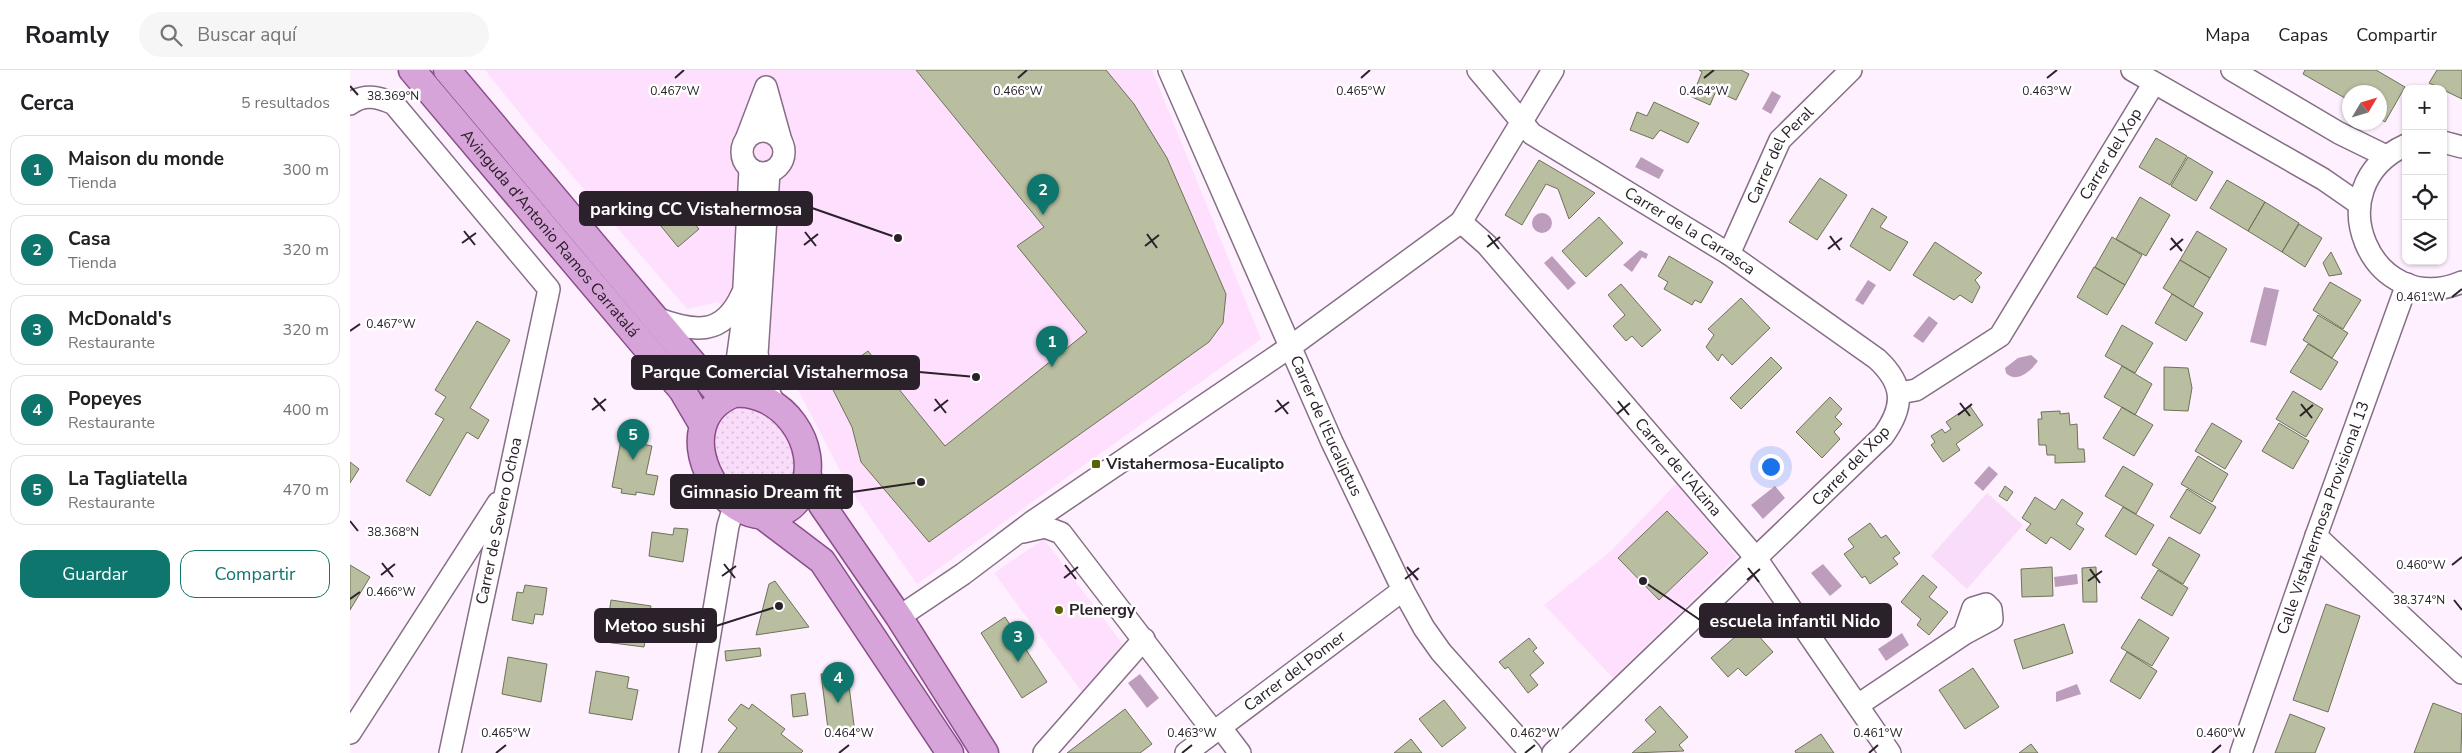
<!DOCTYPE html>
<html lang="es">
<head>
<meta charset="utf-8">
<style>
	:root { --surface:#fff; --page:#f6f6f6; --text:#202124; --muted:#757577; --line:#e0e0e0; --accent:#0f766e }
	body { margin:0; font-family:"Nunito Sans",sans-serif; background:var(--page); color:var(--text) }
	.controls { position:absolute; right:15px; top:15px; display:grid; overflow:hidden; border-radius:10px; box-shadow:0 1px 4px #0004 }
	.controls button { width:45px; height:45px; display:grid; place-items:center; padding:0; border:0; border-bottom:1px solid var(--line); background:var(--surface); color:var(--text); font:25px sans-serif }
	.compass { position:absolute; left:1992px; top:15px; width:45px; height:45px; border-radius:50%; background:var(--surface); box-shadow:0 1px 4px #0004; rotate:52deg }
	.you { position:absolute; left:1420px; top:396px; width:18px; height:18px; margin:-12px; border:4px solid #fff; border-radius:50%; background:#1a73e8; box-shadow:0 0 0 8px #1a73e833 }
	.badge { display:grid; place-items:center; width:32px; height:32px; border-radius:50%; background:var(--accent); color:#fff; font-size:16px; font-weight:700 }
	.pin { position:absolute; translate:-50% -41px; filter:drop-shadow(0 1px 2px #0008) }
	.pin::after { content:''; position:absolute; top:26px; width:18px; height:15px; background:inherit; clip-path:polygon(0 0,100% 0,50% 100%) }
	.list { margin:0; padding:0; list-style:none }
	h2 { display:flex; justify-content:space-between; align-items:center; height:65px; margin:0; padding:0 20px; font-size:21px }
	h2 small { font-size:16px; font-weight:400; color:var(--muted) }
	.list li { display:grid; grid-template-columns:32px 1fr auto; gap:15px; align-items:center; box-sizing:border-box; height:70px; margin:0 10px 10px; padding:0 10px; border:1px solid var(--line); border-radius:15px }
	.list b { display:block; font-size:19px; white-space:nowrap }
	.list p { margin:0; font-size:16px; white-space:nowrap; color:var(--muted) }
	.list em { font-size:16px; font-style:normal; color:var(--muted) }
	.actions { display:flex; gap:10px; padding:15px 20px }
	.actions a { flex:1; padding:11px 0; border:1px solid var(--accent); border-radius:15px; text-align:center; font-size:18px; color:var(--accent) }
	.actions .main { background:var(--accent); color:#fff }
	.icon { flex:none; width:28px; height:28px; fill:none; stroke:currentColor; stroke-width:2; stroke-linecap:round; stroke-linejoin:round }
	.map { position:relative; flex:none; width:2112px; height:683px; overflow:hidden }
	header { display:flex; align-items:center; gap:30px; box-sizing:border-box; height:70px; padding:0 25px; background:var(--surface); border-bottom:1px solid var(--line) }
	header strong { font-size:24px }
	nav { display:flex; gap:28px; margin-inline-start:auto; font-size:18px }
	.search { width:350px; height:45px; background:var(--page); display:flex; align-items:center; gap:12px; box-sizing:border-box; padding:0 18px; border-radius:28px; color:var(--muted); font-size:19px }
	main { display:flex }
	aside { flex:1; background:var(--surface) }
	.map>svg:first-child { display:block }
	.built { fill:#fedffe }
	.grass { fill:url(#grass-dots) }
	.pitch { fill:#f9dcf9 }
	.water { fill:#bc9dbb }
	.building { fill:#b8be9f; stroke:#6d7356 }
	.lines { fill:none; stroke-linecap:round; stroke-linejoin:round }
	.minor-casing { stroke:#866f86; stroke-width:24 }
	.major-casing { stroke:#8a4e8b; stroke-width:29 }
	.minor { stroke:#fff; stroke-width:21 }
	.major { stroke:#d7a4d9; stroke-width:26 }
	.ticks { fill:none; stroke:#2a212a; stroke-width:2 }
	.poi-dot { fill:#596303; stroke:#fff; stroke-width:2 }
	.labels { text-anchor:middle; dominant-baseline:central; stroke-width:5; stroke-linejoin:round; paint-order:stroke }
	.street-label { font-size:16px; fill:#2a212a; stroke:#fff }
	.poi-label { font-size:16px; font-weight:bold; fill:#2a212a; stroke:#fff; text-anchor:start }
	.ticks-label { font-size:12px; text-anchor:middle; fill:#2a212a; stroke:#fff; stroke-width:5; stroke-linejoin:round; paint-order:stroke }
	.leader { fill:none; stroke:#2a212a; stroke-width:2 }
	.callout-dot { fill:#2a212a; stroke:#fff; stroke-width:2 }
	.callout { fill:#2a212a; stroke:#2a212a; stroke-width:2 }
	.callout-label { font-size:18px; text-anchor:middle; font-weight:bold; fill:#fff }
</style>
</head>
<body>
<header>
<strong>Roamly</strong>
<div class="search"><svg class="icon" aria-label="search" viewBox="0 0 24 24"><circle cx="10" cy="10" r="6"/><path d="M15 15l6 6"/></svg>Buscar aquí</div>
<nav><a>Mapa</a><a>Capas</a><a>Compartir</a></nav>
</header>
<main>
<aside>
<h2>Cerca<small>5 resultados</small></h2>
<ul class="list">
<li><span class="badge">1</span><div><b>Maison du monde</b><p>Tienda</p></div><em>300 m</em></li>
<li><span class="badge">2</span><div><b>Casa</b><p>Tienda</p></div><em>320 m</em></li>
<li><span class="badge">3</span><div><b>McDonald's</b><p>Restaurante</p></div><em>320 m</em></li>
<li><span class="badge">4</span><div><b>Popeyes</b><p>Restaurante</p></div><em>400 m</em></li>
<li><span class="badge">5</span><div><b>La Tagliatella</b><p>Restaurante</p></div><em>470 m</em></li>
</ul>
<div class="actions"><a class="main">Guardar</a><a>Compartir</a></div>
</aside>
<div class="map">
<svg width="2112" height="683" viewBox="0 0 2112 683">
	<defs>
		<pattern id="grass-dots" width="8" height="8" patternUnits="userSpaceOnUse" patternTransform="scale(1.25)"><rect width="8" height="8" fill="#f9dcf9"/><path d="M2 2h.1M6 6h.1" fill="none" stroke="#d6bcd6" stroke-width="1.8" stroke-linecap="round"/></pattern>
	</defs>
	<rect width="100%" height="100%" fill="#fff0ff"/>
	<path class="built" d="M135,0H802L911,269L567,514L498,416L444,312L368,232L337,239L183,60Z
		M1327,413L1387,487L1263,608L1194,535L1261,481Z
		M694,469L774,576L732,622L644,503Z"/>
	<path class="grass" d="M396,334L428,351L446,383L444,416C441,420 437,424 433,427C395,456 341,375 371,344C377,339 389,337 396,334Z"/>
	<path class="pitch" d="M1637,423L1673,455L1617,519L1581,486Z"/>
	<path class="water" d="M1422,21L1431,26L1421,44L1412,39Z
		M1291,87L1314,100L1309,109L1285,97Z
		M1182 153a10 10 0 1 1 20 0a10 10 0 1 1-20 0Z
		M1290,180L1298,184L1296,189L1292,187L1282,202L1273,195Z
		M1202,186L1226,213L1218,220L1194,193Z
		M1518,210L1526,215L1513,235L1505,230Z
		M1914,217L1929,220L1916,276L1900,272Z
		M1579,246L1588,253L1573,273L1563,266Z
		M1681,285L1688,291C1681,301 1667,314 1656,303L1655,298L1668,288Z
		M1639,396L1648,404L1633,421L1624,413Z
		M1425,416L1435,428L1413,449L1401,435Z
		M1473,494L1492,516L1480,526L1461,503Z
		M1727,504L1728,514L1705,517L1704,507Z
		M1552,563L1559,575L1536,591L1528,579Z
		M790,604L809,628L797,638L778,613Z
		M1727,614L1731,624L1706,632V622Z"/>
	<path class="building" d="M566,0H756L784,34L817,88L876,224L873,253L859,272L579,472L511,392L502,357L478,310L518,281L595,376L737,262L667,176L694,157Z
		M1349,0H1391L1399,4L1386,30L1366,21L1360,35L1342,27L1352,2Z
		M1955,0H2026L2055,17L2035,52L2030,49V22H2000V31L1953,4Z
		M2087,0H2112V29L2079,13Z
		M1304,32L1349,53L1338,73L1310,60L1303,69L1280,60L1287,42L1297,46Z
		M1806,68L1837,86L1820,115L1789,97Z
		M1838,87L1863,102L1846,131L1821,116Z
		M1189,90L1245,123L1219,149L1208,119L1196,114L1172,155L1155,145Z
		M1470,108L1497,125L1467,170L1439,152Z
		M1877,110L1915,132L1898,161L1860,138Z
		M318,122L349,159L328,177L297,139Z
		M1790,127L1820,145L1796,186L1766,169Z
		M1915,132L1949,153L1932,182L1898,161Z
		M1522,138L1537,147L1530,157L1558,172L1540,201L1500,176Z
		M1249,147L1273,173L1236,207L1212,181Z
		M1949,154L1972,168L1955,197L1932,182Z
		M1847,161L1877,179L1860,208L1830,190Z
		M1762,167L1792,185L1775,215L1745,197Z
		M1585,172L1632,203L1625,210L1630,217L1622,233L1610,225L1604,230L1563,205Z
		M1981,182L1992,204L1979,206L1973,193Z
		M1319,186L1363,212L1351,233L1345,230L1342,235L1314,219L1318,212L1308,206Z
		M1830,190L1860,208L1843,237L1813,218Z
		M1744,197L1775,215L1757,245L1727,227Z
		M1980,212L2011,230L1993,259L1963,240Z
		M1271,214L1311,260L1292,277L1282,266L1276,271L1263,256L1275,245L1258,225Z
		M1822,224L1853,243L1836,271L1805,253Z
		M1391,228L1420,258L1382,295L1372,284L1368,291L1356,277L1364,265L1358,259Z
		M1968,245L1998,263L1982,288L1953,270Z
		M127,251L160,270L120,338L139,350L128,369L117,362L80,426L56,411L94,349L85,344L96,327L85,320Z
		M1772,255L1803,273L1785,303L1755,286Z
		M1958,274L1988,292L1971,320L1940,302Z
		M1421,287L1432,298L1391,339L1380,328Z
		M1772,296L1802,314L1785,345L1754,327Z
		M1814,297L1838,298L1842,318L1838,341L1814,340Z
		M1943,321L1973,339L1956,367L1926,349Z
		M1480,327L1492,339L1485,347L1492,354L1484,362L1490,369L1472,388L1446,362Z
		M1620,336L1633,355L1606,374L1610,380L1593,392L1581,375L1585,372L1581,366L1592,359L1595,363L1601,359L1596,352Z
		M1772,337L1803,355L1784,386L1753,368Z
		M1710,341V344L1719,343L1720,355L1727,354L1728,379H1734L1735,392L1705,393V385H1697L1696,375H1689L1688,349H1692L1691,342Z
		M1862,353L1892,371L1875,399L1845,381Z
		M1929,353L1959,371L1943,399L1912,381Z
		M271,370L302,376L296,404L308,406L304,425L286,422V425L271,423L272,419L262,417Z
		M1848,386L1878,404L1862,432L1831,414Z
		M0,392L9,399L0,413Z
		M1773,396L1803,414L1786,444L1755,426Z
		M1655,416L1663,422L1657,431L1649,426Z
		M1837,419L1866,437L1850,464L1820,447Z
		M1685,427L1705,440L1712,429L1733,443L1726,454L1734,459L1720,480L1701,467L1696,474L1676,460L1681,454L1672,448Z
		M1773,437L1804,455L1786,485L1755,466Z
		M1317,441L1358,483L1309,530L1268,488Z
		M1520,453L1531,468L1536,465L1550,483L1543,488L1548,494L1520,514L1515,506L1512,508L1494,484L1504,477L1498,469Z
		M324,458L338,459L333,492L299,486L302,462L323,465Z
		M1819,467L1850,485L1833,514L1802,495Z
		M0,495L20,507L0,540Z
		M1702,497L1703,526L1672,527L1671,499Z
		M1746,497L1747,532H1733L1732,498Z
		M1808,500L1838,518L1822,546L1791,528Z
		M1573,505L1587,517L1579,527L1598,542L1579,565L1567,555L1571,549L1551,532Z
		M425,511L459,557L406,565L419,514Z
		M175,515L197,518L193,545L185,544L183,554L162,550L167,522L173,523Z
		M261,530L301,536L294,577L255,572Z
		M1976,534L2010,546L1978,642L1943,630Z
		M655,547L697,612L672,628L631,563Z
		M1789,549L1819,568L1802,596L1771,578Z
		M1714,554L1723,583L1673,599L1664,570Z
		M1394,559L1401,567L1406,563L1423,582L1396,606L1388,598L1378,607L1361,588Z
		M1179,568L1187,578L1183,581L1194,593L1180,605L1188,615L1178,623L1158,597L1155,599L1149,592Z
		M410,578L411,586L376,591L375,581Z
		M1777,582L1807,601L1790,629L1760,611Z
		M158,587L197,594L191,632L152,624Z
		M1623,598L1649,637L1615,659L1589,620Z
		M497,600L505,663L479,667L471,604Z
		M246,601L279,607L277,618L288,620L282,650L239,643Z
		M455,623L458,645L443,647L441,625Z
		M1094,630L1116,658L1092,677L1069,649Z
		M2083,633L2112,644L2111,683H2064Z
		M391,634L399,639L402,634L435,659L431,664L453,681L451,683H368L387,658L378,650Z
		M1310,636L1338,667L1329,675L1334,681L1282,683L1306,662L1295,650Z
		M775,639L802,674L790,683H717Z
		M1940,644L1975,658L1965,683H1925Z
		M1471,664L1484,683H1446L1445,681Z
		M1061,669L1072,683H1044Z
		M1681,674L1688,683H1669Z"/>
	<g class="lines">
		<g class="minor-casing">
			<g id="minor">
				<path id="s1" d="M819,0L982,372L1053,520L1074,558L1091,582L1181,683"/>
				<path id="s2" d="M1128,0L1182,64L1379,184L1527,289C1554,314 1555,336 1533,366L1203,683"/>
				<path d="M1782,0L1973,109L2009,134"/>
				<path d="M1882,0L1989,63L2036,86"/>
				<path d="M0,34C14,23 29,27 44,34L199,219L100,683"/>
				<circle cx="413" cy="82" r="21"/>
				<path d="M397,67L416,17L431,71"/>
				<path d="M2093,72L2112,77"/>
				<path d="M2056,75C1964,117 2022,250 2112,212"/>
				<path d="M419,102L407,284L415,314L424,333"/>
				<path id="s3" d="M1111,152L1137,175L1406,488L1540,683"/>
				<path id="s4" d="M1379,184L1430,70L1501,0"/>
				<path d="M306,248C344,262 373,267 392,224"/>
				<path id="s5" d="M1549,323L1566,320L1650,266L1804,13"/>
				<path d="M375,328L387,291L392,255L400,99"/>
				<path d="M673,462L695,457L711,463L863,661L874,662L890,683"/>
				<path d="M1966,466L2112,603"/>
				<path d="M549,547L613,504L682,452L940,277L1111,152L1203,0"/>
				<path d="M1508,635L1614,564L1642,549L1641,539L1636,534L1623,538L1614,564"/>
				<path d="M0,663L148,433"/>
				<path d="M340,683L378,456L381,446L388,438"/>
				<path d="M694,683L794,569"/>
				<path id="s6" d="M836,683L1053,520"/>
				<path id="s7" d="M1891,683L1966,466L2057,214"/>
			</g>
		</g>
		<g class="major-casing">
			<g id="major">
				<path id="s8" d="M62,0L332,320L352,354"/>
				<path d="M97,0L373,329"/>
				<path d="M384,324C432,320 472,375 453,420C449,430 441,439 430,443C369,464 313,351 384,324Z"/>
				<path d="M458,407L472,435L549,547L635,683"/>
				<path d="M414,447L472,491L600,683"/>
			</g>
		</g>
		<use href="#minor" class="minor"/>
		<use href="#major" class="major"/>
	</g>
	<path class="ticks" d="M325,8L334,0M668,8L677,0M1011,8L1020,0M1354,8L1364,0M1697,8L1707,0M0,16L8,25M114,161L125,175M455,162L466,176M797,164L807,178M1138,165L1149,179M1480,166L1490,180M1821,168L1832,181M112,173L126,163M454,175L468,164M795,176L809,165M1137,177L1150,167M1478,179L1492,168M1820,180L1833,169M2102,227L2112,219M0,261L10,254M244,328L255,341M585,329L596,343M927,330L938,344M1268,331L1279,345M1610,333L1620,346M1951,334L1962,348M242,340L256,329M584,341L598,330M925,342L939,332M1267,344L1280,333M1608,345L1622,334M1950,346L1963,335M0,451L8,461M32,493L43,507M374,494L385,508M715,495L726,509M2102,495L2112,487M1057,497L1068,510M1398,498L1409,512M1740,499L1750,513M31,505L45,494M372,506L386,496M714,508L728,497M1055,509L1069,498M1397,510L1410,499M1738,511L1752,501M0,529L10,522M2104,530L2112,540M146,683L156,675M489,683L499,675M832,683L842,675M1175,683L1185,675M1519,683L1528,675M1862,683L1871,675"/>
	<g class="poi-dot">
		<rect x="741" y="389" width="10" height="10" rx="2.5"/>
		<circle cx="709" cy="540" r="5"/>
	</g>
	<g class="labels">
		<g class="street-label">
			<text stroke="none"><textPath href="#s5" startOffset="330">Carrer del Xop</textPath></text>
			<text stroke="none"><textPath href="#s4" startOffset="112">Carrer del Peral</textPath></text>
			<text stroke="none"><textPath href="#s2" startOffset="269">Carrer de la Carrasca</textPath></text>
			<text stroke="none"><textPath href="#s8" startOffset="214">Avinguda d'Antonio Ramos Carratalá</textPath></text>
			<text stroke="none"><textPath href="#s1" startOffset="389">Carrer de l'Eucaliptus</textPath></text>
			<text transform="translate(1501 396) rotate(-46)">Carrer del Xop</text>
			<text stroke="none"><textPath href="#s3" startOffset="328">Carrer de l'Alzina</textPath></text>
			<text stroke="none"><textPath href="#s7" startOffset="249">Calle Vistahermosa Provisional 13</textPath></text>
			<text transform="translate(149 451) rotate(-78)">Carrer de Severo Ochoa</text>
			<text stroke="none"><textPath href="#s6" startOffset="136">Carrer del Pomer</textPath></text>
		</g>
		<g class="poi-label">
			<text x="756" y="394">Vistahermosa-Eucalipto</text>
			<text x="719" y="540">Plenergy</text>
		</g>
	</g>
	<g class="ticks-label">
		<text x="325" y="25">0.467°W</text>
		<text x="668" y="25">0.466°W</text>
		<text x="1011" y="25">0.465°W</text>
		<text x="1354" y="25">0.464°W</text>
		<text x="1697" y="25">0.463°W</text>
		<text x="43" y="30">38.369°N</text>
		<text x="2071" y="231">0.461°W</text>
		<text x="41" y="258">0.467°W</text>
		<text x="43" y="466">38.368°N</text>
		<text x="2071" y="499">0.460°W</text>
		<text x="41" y="526">0.466°W</text>
		<text x="2069" y="534">38.374°N</text>
		<text x="156" y="667">0.465°W</text>
		<text x="499" y="667">0.464°W</text>
		<text x="842" y="667">0.463°W</text>
		<text x="1185" y="667">0.462°W</text>
		<text x="1528" y="667">0.461°W</text>
		<text x="1871" y="667">0.460°W</text>
	</g>
	<path class="leader" d="M548 168L462 138M626 307L569 302M571 412L502 422M1293 511L1350 550M429 536L366 556"/>
	<g class="callout-dot">
		<circle cx="548" cy="168" r="5"/>
		<circle cx="626" cy="307" r="5"/>
		<circle cx="571" cy="412" r="5"/>
		<circle cx="1293" cy="511" r="5"/>
		<circle cx="429" cy="536" r="5"/>
	</g>
	<g class="callout">
		<rect x="230" y="122" width="232" height="33" rx="5"/>
		<rect x="282" y="286" width="287" height="33" rx="5"/>
		<rect x="321" y="405" width="181" height="33" rx="5"/>
		<rect x="1350" y="534" width="191" height="33" rx="5"/>
		<rect x="245" y="539" width="121" height="33" rx="5"/>
	</g>
	<g class="callout-label">
		<text x="346" y="145">parking CC Vistahermosa</text>
		<text x="425" y="308">Parque Comercial Vistahermosa</text>
		<text x="411" y="428">Gimnasio Dream fit</text>
		<text x="1445" y="557">escuela infantil Nido</text>
		<text x="305" y="562">Metoo sushi</text>
	</g>
</svg>
<div class="controls">
<button>+</button>
<button>−</button>
<button><svg class="icon" aria-label="locate" viewBox="0 0 24 24"><circle cx="12" cy="12" r="6"/><path d="M12 2v4M12 18v4M2 12h4M18 12h4"/></svg></button>
<button><svg class="icon" aria-label="layers" viewBox="0 0 24 24"><path d="M12 4l9 5-9 5-9-5zM3 14l9 5 9-5"/></svg></button>
</div>
<svg class="compass" viewBox="-18 -18 36 36"><path d="M0-13l5 13h-10z" fill="#e53935"/><path d="M0 13l5-13h-10z" fill="#757577"/></svg>
<div class="you"></div>
<div class="pin badge" style="left:702px;top:297px">1</div>
<div class="pin badge" style="left:693px;top:145px">2</div>
<div class="pin badge" style="left:668px;top:592px">3</div>
<div class="pin badge" style="left:488px;top:633px">4</div>
<div class="pin badge" style="left:283px;top:390px">5</div>
</div>
</main>
</body>
</html>
